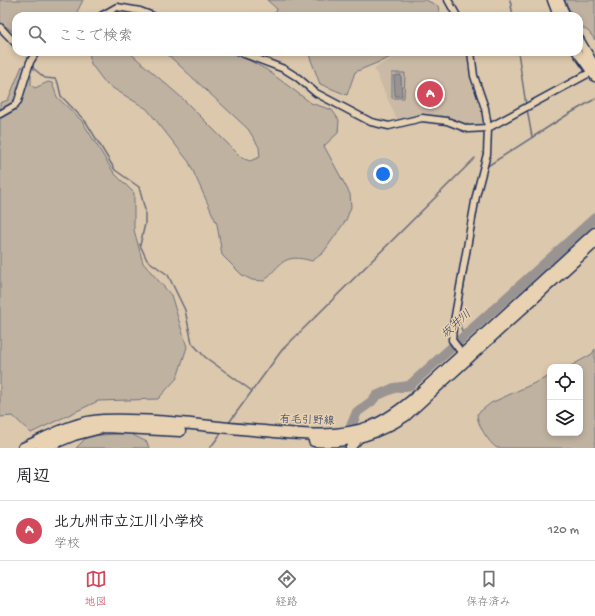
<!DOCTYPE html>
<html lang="ja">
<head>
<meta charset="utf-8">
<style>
	:root { --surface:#fff; --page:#f2f2f2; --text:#202124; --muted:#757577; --line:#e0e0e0; --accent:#d1495b }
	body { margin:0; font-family:"Gochi Hand","Klee One",sans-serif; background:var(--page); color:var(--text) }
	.controls { position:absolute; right:12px; bottom:12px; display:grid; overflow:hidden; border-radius:8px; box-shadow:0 2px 6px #0003 }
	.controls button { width:36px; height:36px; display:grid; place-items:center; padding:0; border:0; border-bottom:1px solid var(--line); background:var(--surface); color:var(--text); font:20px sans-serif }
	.you { position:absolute; left:383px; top:174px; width:14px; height:14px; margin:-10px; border:3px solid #fff; border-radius:50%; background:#1a73e8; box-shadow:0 0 0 6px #1a73e833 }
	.badge { display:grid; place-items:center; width:26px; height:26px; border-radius:50%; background:var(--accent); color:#fff; font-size:13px; font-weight:700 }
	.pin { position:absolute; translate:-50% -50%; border:2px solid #fff; box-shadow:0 1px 4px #0006 }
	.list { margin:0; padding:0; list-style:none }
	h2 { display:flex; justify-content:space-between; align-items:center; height:52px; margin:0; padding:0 16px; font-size:17px }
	h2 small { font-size:13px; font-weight:400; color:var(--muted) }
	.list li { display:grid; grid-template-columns:26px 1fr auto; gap:12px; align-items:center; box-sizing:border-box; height:60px; padding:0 16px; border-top:1px solid var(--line) }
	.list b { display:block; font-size:15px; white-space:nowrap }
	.list p { margin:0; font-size:13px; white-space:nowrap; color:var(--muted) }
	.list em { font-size:13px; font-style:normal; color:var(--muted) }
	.icon { flex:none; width:22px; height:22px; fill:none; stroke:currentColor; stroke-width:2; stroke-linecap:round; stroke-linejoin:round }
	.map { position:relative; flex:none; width:595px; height:448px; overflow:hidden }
	.search { position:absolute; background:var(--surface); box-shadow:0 2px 6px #0003; left:12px; right:12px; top:12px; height:44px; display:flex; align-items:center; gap:10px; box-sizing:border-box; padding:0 14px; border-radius:12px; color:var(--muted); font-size:15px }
	.sheet { height:112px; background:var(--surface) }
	nav { display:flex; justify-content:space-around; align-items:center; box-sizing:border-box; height:56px; border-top:1px solid var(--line); background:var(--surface); font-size:11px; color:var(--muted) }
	nav a { display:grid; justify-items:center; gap:2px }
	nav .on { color:var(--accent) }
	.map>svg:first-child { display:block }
	.built { fill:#cabaa5 }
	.green { fill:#bfb2a1; stroke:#6d7080 }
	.water { fill:#999492; stroke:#676c7d }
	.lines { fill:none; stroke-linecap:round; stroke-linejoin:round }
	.stream { stroke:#676c7d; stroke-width:1.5 }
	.river { stroke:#999492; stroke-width:10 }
	.minor-casing { stroke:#1b2f5e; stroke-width:9 }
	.tertiary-casing { stroke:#1b2f5e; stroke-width:11 }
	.primary-casing { stroke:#1b2f5e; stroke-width:13 }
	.minor { stroke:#e8d2b1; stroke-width:6 }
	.tertiary { stroke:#e8d2b1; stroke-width:8 }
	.primary { stroke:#e8d2b1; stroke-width:10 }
	.labels { text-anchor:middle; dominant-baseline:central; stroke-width:3; stroke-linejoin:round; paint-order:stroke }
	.street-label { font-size:11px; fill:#1b2f5e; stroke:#e8d2b1 }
	.water-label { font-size:12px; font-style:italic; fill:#344368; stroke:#e8d2b1 }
</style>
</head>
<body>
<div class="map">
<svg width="595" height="448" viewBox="0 0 595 448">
	<rect width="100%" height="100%" fill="#dcc8ac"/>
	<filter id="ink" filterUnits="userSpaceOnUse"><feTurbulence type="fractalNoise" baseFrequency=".025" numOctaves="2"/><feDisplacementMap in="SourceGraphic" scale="8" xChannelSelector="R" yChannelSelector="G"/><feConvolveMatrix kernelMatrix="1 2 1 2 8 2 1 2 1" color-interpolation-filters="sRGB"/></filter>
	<g filter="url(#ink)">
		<path class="built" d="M395,52H467L470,79L483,118L481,127H472L446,120L398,122L374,68L392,59Z"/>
		<path class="green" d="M0,0H83L75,16H16V34L0,22Z
			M267,0H426L438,6L440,16H274L277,9Z
			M564,0H595V40L589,32L579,25V16H573Z
			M89,52H129L182,98L242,158L250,161L260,157L259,147L248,129L165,52H234L267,70L311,103L332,110L339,120L338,133L324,146L350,194L351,207L346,220L323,253L312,261C284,253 282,263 264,281L252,280L242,275L222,255L217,224L189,162L147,109L106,84L91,64Z
			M308,52H393L391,57L355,72L347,95L320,84Z
			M22,66L31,75V85L35,88L48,82L52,83L57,97L82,121L114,173L134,193V230L143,263L171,295L187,347L177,378L158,399L98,401L31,433L13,416L0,417V103L8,100Z
			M392,73H405L404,98H392Z
			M595,349V448H497C488,442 477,424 477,414L491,403L550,376V433H580V367H569L592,354Z
			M129,433L147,442L149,448H76L88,436Z"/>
		<path class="water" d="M401,75L402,96H395L394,76Z"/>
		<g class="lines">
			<path class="stream" d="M510,0L513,16
				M518,52L526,105
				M33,62V68L45,78L55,79L58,83L61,96L86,122L115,170L139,187L145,210V224L140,245L147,260L168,275L185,310L192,343L205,357L252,391
				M527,109L532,137
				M486,167L567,115L595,99
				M464,336L458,320L480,193
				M228,424L282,350L475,158
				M210,448L222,432"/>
			<path class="river" d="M342,448L357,412L371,402L376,396L394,388L409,386L595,218"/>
			<g class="minor-casing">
				<path id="minor" d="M448,0L457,16
					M101,16L117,7L140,11L153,16
					M0,27L16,44
					M239,52L284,69L297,77L316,93L371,122L389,126L422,118L447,121L468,129L488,128L595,70
					M0,114L14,106L18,101L30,62L36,52
					M464,356L452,340L453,327L476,196L487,154L488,128L485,108L474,76L471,52"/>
			</g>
			<g class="tertiary-casing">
				<path id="tertiary" d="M552,0L558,16
					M559,0L566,16
					M579,39L595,66
					M577,52L595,77
					M350,448L360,437"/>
			</g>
			<g class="primary-casing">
				<path id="primary" d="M314,441C348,444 377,434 405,416L595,242
					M23,448C48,437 75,421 103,420C156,418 211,427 264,431C300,434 337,439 372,426C389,419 403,408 417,396L595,233
					M42,448L74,435L105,427L180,431"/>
			</g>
			<use href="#minor" class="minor"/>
			<use href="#tertiary" class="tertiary"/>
			<use href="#primary" class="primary"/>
		</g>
	</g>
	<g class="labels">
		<g class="street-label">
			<text transform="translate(307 421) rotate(2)">有毛引野線</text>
		</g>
		<g class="water-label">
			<text transform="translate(457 325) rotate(-42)">坂井川</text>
		</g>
	</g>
</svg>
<div class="controls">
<button><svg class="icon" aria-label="locate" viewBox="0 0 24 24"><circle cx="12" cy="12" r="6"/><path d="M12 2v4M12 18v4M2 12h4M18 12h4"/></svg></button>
<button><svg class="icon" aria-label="layers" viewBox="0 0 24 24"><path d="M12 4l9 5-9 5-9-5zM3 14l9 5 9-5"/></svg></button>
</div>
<div class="you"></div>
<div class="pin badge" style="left:430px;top:94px">A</div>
<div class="search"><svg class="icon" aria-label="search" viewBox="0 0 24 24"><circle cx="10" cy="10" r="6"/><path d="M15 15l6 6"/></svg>ここで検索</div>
</div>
<section class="sheet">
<h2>周辺<small></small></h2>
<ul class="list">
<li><span class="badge">A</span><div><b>北九州市立江川小学校</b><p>学校</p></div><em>120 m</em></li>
</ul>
</section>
<nav>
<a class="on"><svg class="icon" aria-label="map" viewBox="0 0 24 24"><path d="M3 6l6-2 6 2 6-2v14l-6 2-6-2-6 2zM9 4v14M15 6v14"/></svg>地図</a>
<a><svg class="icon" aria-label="directions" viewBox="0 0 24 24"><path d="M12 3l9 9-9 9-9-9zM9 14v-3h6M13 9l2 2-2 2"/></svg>経路</a>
<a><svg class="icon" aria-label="saved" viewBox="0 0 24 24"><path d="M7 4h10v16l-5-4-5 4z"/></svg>保存済み</a>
</nav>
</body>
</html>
